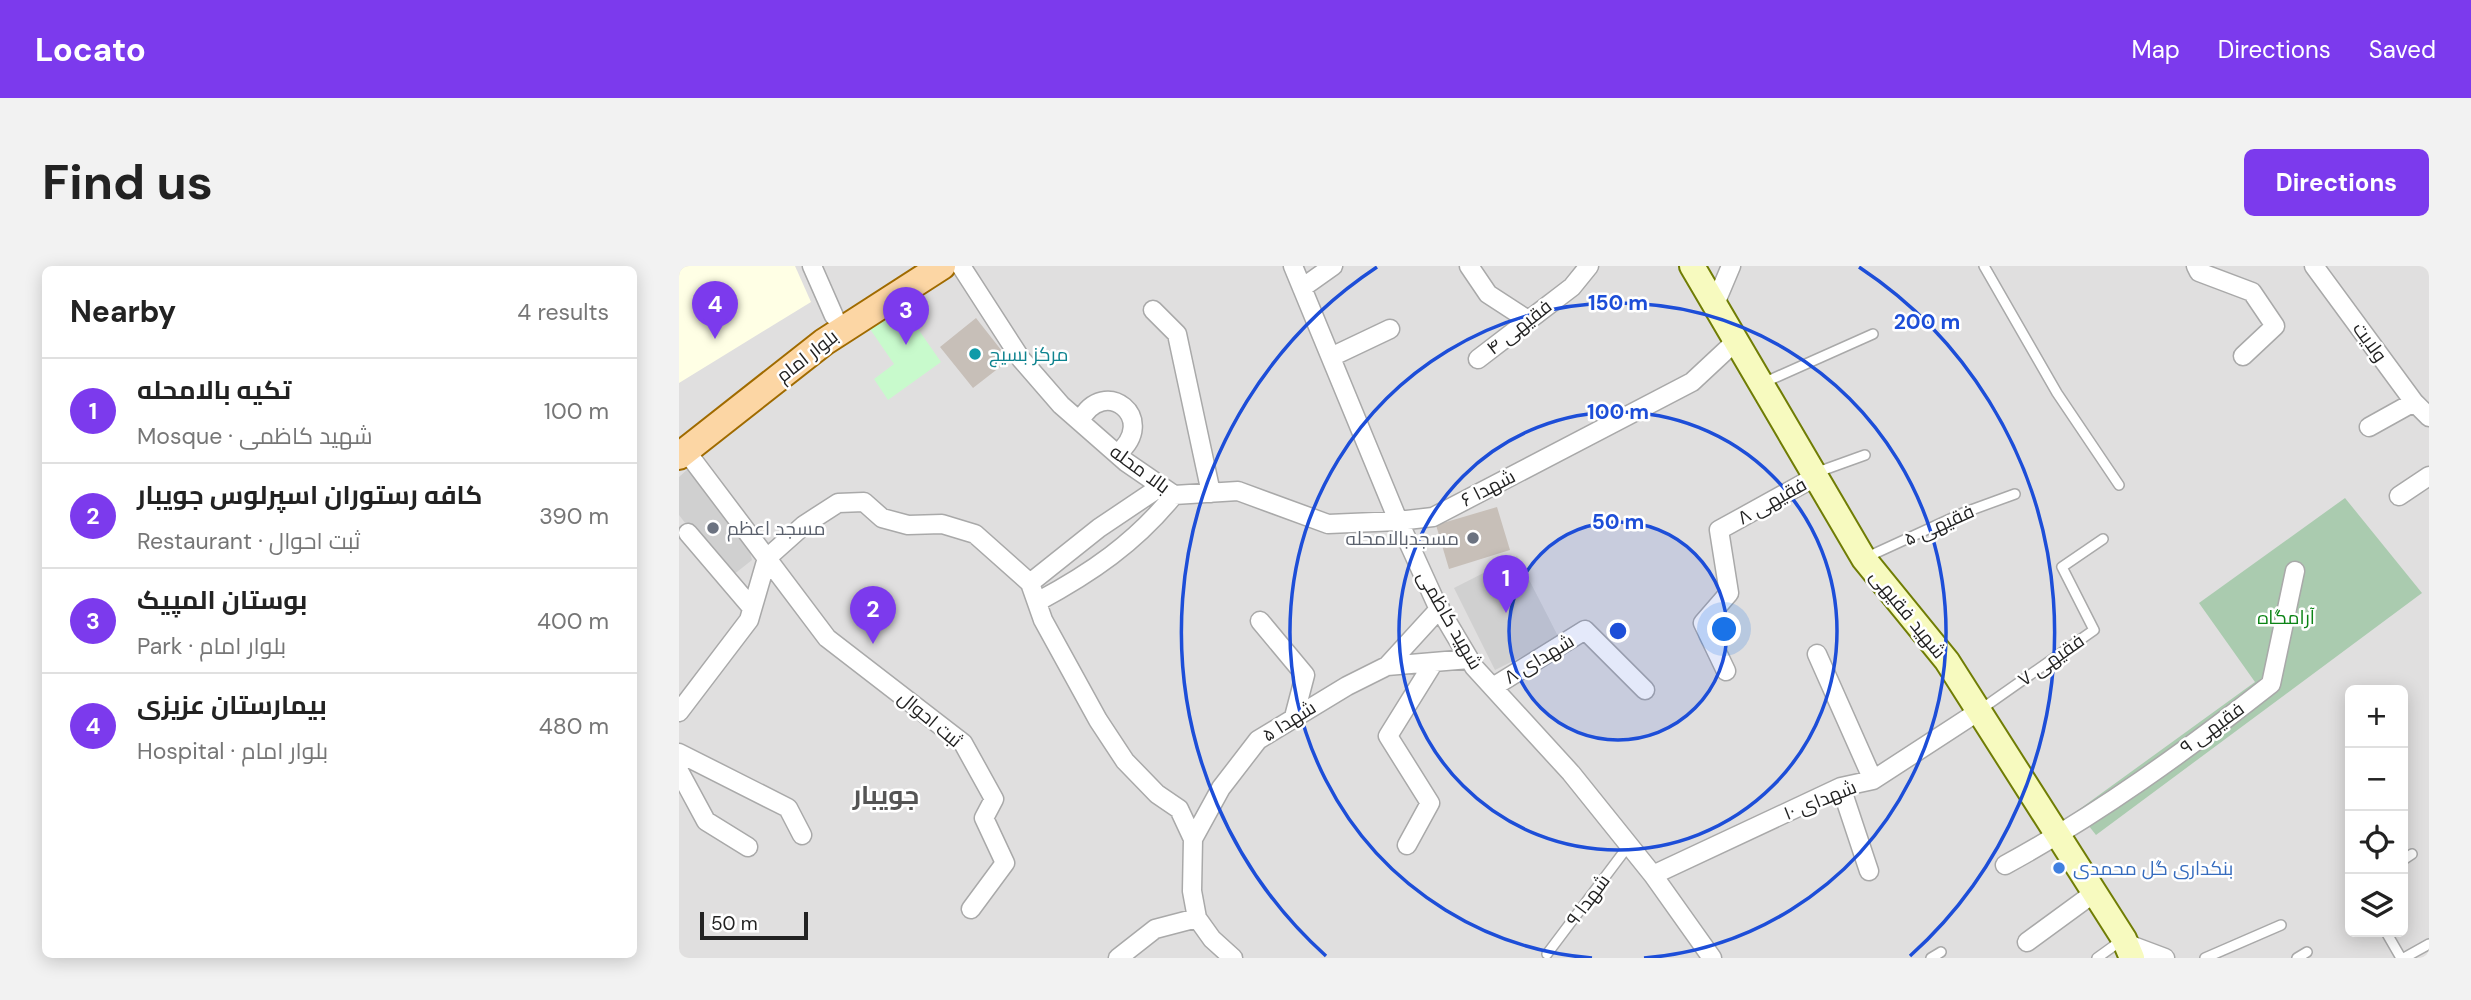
<!DOCTYPE html>
<html lang="en">
<head>
<meta charset="utf-8">
<style>
	:root { --surface:#fff; --page:#f2f2f2; --text:#222; --muted:#767676; --line:#e0e0e0; --accent:#7c3aed }
	body { margin:0; font-family:"DM Sans",Cairo,sans-serif; background:var(--page); color:var(--text) }
	.controls { position:absolute; right:21px; bottom:21px; display:grid; overflow:hidden; border-radius:10px; box-shadow:0 4px 18px #0003 }
	.controls button { width:63px; height:63px; display:grid; place-items:center; padding:0; border:0; border-bottom:2px solid var(--line); background:var(--surface); color:var(--text); font:35px sans-serif }
	.scale { position:absolute; left:21px; bottom:18px; width:108px; box-sizing:border-box; padding-left:7px; border:4px solid #222; border-top:0; font-size:19px; line-height:24px; white-space:nowrap; color:#222; -webkit-text-stroke:5px #fff; paint-order:stroke }
	.you { position:absolute; left:1046px; top:364px; width:24px; height:24px; margin:-18px; border:5px solid #fff; border-radius:50%; background:#1a73e8; box-shadow:0 0 0 10px #1a73e833 }
	.badge { display:grid; place-items:center; width:46px; height:46px; border-radius:50%; background:var(--accent); color:#fff; font-size:23px; font-weight:700 }
	.pin { position:absolute; translate:-50% -58px; filter:drop-shadow(0 2px 4px #0008) }
	.pin::after { content:''; position:absolute; top:37px; width:24px; height:21px; background:inherit; clip-path:polygon(0 0,100% 0,50% 100%) }
	.list { margin:0; padding:0; list-style:none }
	h2 { display:flex; justify-content:space-between; align-items:center; height:91px; margin:0; padding:0 28px; font-size:30px }
	h2 small { font-size:23px; font-weight:400; color:var(--muted) }
	.list li { display:grid; grid-template-columns:46px 1fr auto; gap:21px; align-items:center; box-sizing:border-box; height:105px; padding:0 28px; border-top:2px solid var(--line) }
	.list b { display:block; font-size:26px; white-space:nowrap }
	.list p { margin:0; font-size:23px; white-space:nowrap; color:var(--muted) }
	.list em { font-size:23px; font-style:normal; color:var(--muted) }
	.icon { flex:none; width:38px; height:38px; fill:none; stroke:currentColor; stroke-width:2; stroke-linecap:round; stroke-linejoin:round }
	.map { position:relative; flex:none; width:1750px; height:692px; overflow:hidden; border-radius:10px }
	header { display:flex; align-items:center; gap:42px; box-sizing:border-box; height:98px; padding:0 35px; background:var(--accent); color:#fff }
	header strong { font-size:33px }
	nav { display:flex; gap:38px; margin-inline-start:auto; font-size:24px }
	.intro { display:flex; align-items:center; justify-content:space-between; box-sizing:border-box; height:168px; padding:0 42px }
	h1 { margin:0; font-size:49px }
	.button { padding:18px 32px; border-radius:10px; background:var(--accent); color:#fff; font-size:24px; font-weight:700 }
	main { display:flex; gap:42px; padding:0 42px }
	aside { flex:1; background:var(--surface); border-radius:10px; box-shadow:0 4px 18px #0003 }
	.map>svg:first-child { display:block }
	.residential { fill:#e0dfdf; fill-rule:evenodd }
	.education { fill:#ffffe5 }
	.religious { fill:#d0d0d0 }
	.cemetery { fill:#aacbaf }
	.park { fill:#c8facc }
	.building { fill:#c7bfb8 }
	.lines { fill:none; stroke-linecap:round; stroke-linejoin:round }
	.service-casing { stroke:#a9a9a9; stroke-width:12 }
	.minor-casing { stroke:#a9a9a9; stroke-width:21 }
	.secondary-casing { stroke:#707d05; stroke-width:28 }
	.primary-casing { stroke:#a06b00; stroke-width:30 }
	.service { stroke:#fff; stroke-width:9 }
	.minor { stroke:#fff; stroke-width:18 }
	.secondary { stroke:#f7fabf; stroke-width:24 }
	.primary { stroke:#fcd6a4; stroke-width:26 }
	.ring { fill:none; stroke:#1d4ed8; stroke-width:3.5 }
	.culture-dot { fill:#0f9aa8; stroke:#fff; stroke-width:2.5 }
	.worship-dot { fill:#6b7280; stroke:#fff; stroke-width:2.5 }
	.shop-dot { fill:#3f7fe0; stroke:#fff; stroke-width:2.5 }
	.labels { text-anchor:middle; dominant-baseline:central; stroke-width:5; stroke-linejoin:round; paint-order:stroke }
	.street-label { font-size:19px; fill:#222; stroke:#fff }
	.culture-label { font-size:19px; fill:#0d838f; stroke:#fff; text-anchor:start }
	.worship-label { font-size:19px; fill:#5b616d; stroke:#fff; text-anchor:start }
	.park-label { font-size:19px; fill:#0c8416; stroke:#fff }
	.shop-label { font-size:19px; fill:#366cbe; stroke:#fff; text-anchor:start }
	.district-label { font-size:26px; font-weight:bold; fill:#555; stroke:#fff }
	.centre { fill:#1d4ed8; stroke:#fff; stroke-width:3.5 }
	.ring-label { font-size:21px; text-anchor:middle; font-weight:bold; fill:#1d4ed8; stroke:#fff; stroke-width:5; stroke-linejoin:round; paint-order:stroke }
</style>
</head>
<body>
<header>
<strong>Locato</strong>
<nav><a>Map</a><a>Directions</a><a>Saved</a></nav>
</header>
<div class="intro"><h1>Find us</h1><a class="button">Directions</a></div>
<main>
<aside>
<h2>Nearby<small>4 results</small></h2>
<ul class="list">
<li><span class="badge">1</span><div><b>تکیه بالامحله</b><p>Mosque · شهید کاظمی</p></div><em>100 m</em></li>
<li><span class="badge">2</span><div><b>کافه رستوران اسپرلوس جویبار</b><p>Restaurant · ثبت احوال</p></div><em>390 m</em></li>
<li><span class="badge">3</span><div><b>بوستان المپیک</b><p>Park · بلوار امام</p></div><em>400 m</em></li>
<li><span class="badge">4</span><div><b>بیمارستان عزیزی</b><p>Hospital · بلوار امام</p></div><em>480 m</em></li>
</ul>
</aside>
<div class="map">
<svg width="1750" height="692" viewBox="0 0 1750 692">
	<rect width="100%" height="100%" fill="#f2efe9"/>
	<path class="residential" d="M0,0H1750V692H0ZM1671,424H1724V666H1671Z"/>
	<path class="education" d="M0,0H116L132,36L0,117Z"/>
	<path class="religious" d="M10,202L68,275L73,294L49,313L0,249V211Z
		M838,290L880,372L816,404L775,322Z"/>
	<path class="cemetery" d="M1666,232L1743,327L1417,569L1398,545L1576,416L1520,337Z"/>
	<path class="park" d="M223,40L262,96L209,134L195,113L215,98L191,63Z"/>
	<path class="building" d="M297,52L330,94L294,122L261,81Z
		M818,241L831,284L770,303L757,259Z"/>
	<g class="lines">
		<g class="service-casing">
			<path id="service" d="M1305,0L1378,127L1440,219
				M1084,117L1194,68
				M1136,207L1186,189
				M1186,292L1284,247L1336,228
				M1301,444L1415,364L1383,301L1424,273
				M1724,594L1733,588
				M1707,666L1722,692
				M868,688L950,579
				M1252,692L1262,686
				M1418,692L1443,674
				M1526,692L1602,659
				M1618,692L1628,686
				M1725,692L1750,678"/>
		</g>
		<g class="minor-casing">
			<path id="minor" d="M133,0L155,50
				M282,0L342,93L382,139L447,196L495,229L559,225L649,258L719,255L754,251L1013,116L1057,75
				M614,0L716,247L757,337L795,401L892,507L974,609L1033,692
				M790,0L809,28L849,54
				M1517,0L1520,6L1573,26L1596,60L1564,90
				M1635,0L1735,136L1750,151
				M623,22L654,0
				M1036,38L1052,0
				M474,44L498,68L532,227
				M652,91L711,63
				M799,93L893,21L910,0
				M401,155C425,108 481,153 438,188
				M1690,161L1735,136
				M7,185L148,372L284,477L315,533L305,552L326,597L292,643
				M1720,230L1750,210
				M9,267L73,342
				M88,292L125,259L159,237L185,236L203,252L229,259L263,258L296,268L351,317L364,354L419,454L446,495L478,528L500,543L514,573L513,625L518,652L533,673L554,692
				M351,317L420,262L481,221
				M358,336C412,307 456,277 495,229
				M581,355L626,409L615,451
				M1138,388L1194,514
				M708,400L790,393
				M1047,405L1024,357L1050,327L1040,264L1136,211
				M814,421L906,364L966,424
				M0,446L70,354L88,292
				M0,487L109,542L123,569
				M0,505L27,555L69,581
				M1162,521L1190,605
				M514,573L542,522L579,474L668,420L708,400L761,342
				M728,579L751,537L709,470L755,396
				M1326,599C1420,548 1508,484 1592,418L1616,305
				M974,609L1162,521L1194,514L1300,445
				M1348,676L1415,627
				M1446,677L1486,692
				M439,692L476,663L518,652"/>
		</g>
		<g class="secondary-casing">
			<path id="secondary" d="M1013,0L1185,293L1268,395L1445,673L1453,692"/>
		</g>
		<g class="primary-casing">
			<path id="primary" d="M0,190L145,76L263,0"/>
		</g>
		<use href="#service" class="service"/>
		<use href="#minor" class="minor"/>
		<use href="#secondary" class="secondary"/>
		<use href="#primary" class="primary"/>
	</g>
	<circle cx="939" cy="365" r="109" fill="#1d4ed8" fill-opacity=".12"/>
	<g class="ring">
		<circle cx="939" cy="365" r="109"/>
		<circle cx="939" cy="365" r="219"/>
		<path d="M913 692A328 328 0 1 1 965 692"/>
		<path d="M647 690A437 437 0 0 1 698 1M1180 1A437 437 0 0 1 1231 690"/>
	</g>
	<circle class="culture-dot" cx="296" cy="88" r="7"/>
	<g class="worship-dot">
		<circle cx="34" cy="262" r="7"/>
		<circle cx="794" cy="272" r="7"/>
	</g>
	<circle class="shop-dot" cx="1380" cy="602" r="7"/>
	<g class="labels">
		<g class="street-label">
			<text transform="translate(840 61) rotate(-38)">فقیهی ۴</text>
			<text transform="translate(1691 76) rotate(54)">ولایت</text>
			<text transform="translate(128 90) rotate(-38)">بلوار امام</text>
			<text transform="translate(461 203) rotate(36)">بالا محله</text>
			<text transform="translate(809 222) rotate(-27)">شهدا ۶</text>
			<text transform="translate(1093 235) rotate(-29)">فقیهی ۸</text>
			<text transform="translate(1260 259) rotate(-24)">فقیهی ۵</text>
			<text transform="translate(1229 348) rotate(51)">شهید فقیهی</text>
			<text transform="translate(771 354) rotate(60)">شهید کاظمی</text>
			<text transform="translate(860 393) rotate(-31)">شهدای ۸</text>
			<text transform="translate(1372 394) rotate(-35)">فقیهی ۷</text>
			<text transform="translate(251 453) rotate(40)">ثبت احوال</text>
			<text transform="translate(610 455) rotate(-32)">شهدا ۵</text>
			<text transform="translate(1533 462) rotate(-36)">فقیهی ۹</text>
			<text transform="translate(1141 534) rotate(-22)">شهدای ۱۰</text>
			<text transform="translate(909 634) rotate(-53)">شهدا ۹</text>
		</g>
		<g class="culture-label">
			<text x="310" y="88">مرکز بسیج</text>
		</g>
		<g class="worship-label">
			<text x="48" y="262">مسجد اعظم</text>
			<text x="780" y="272" text-anchor="end">مسجدبالامحله</text>
		</g>
		<g class="park-label">
			<text x="1607" y="351">آرامگاه</text>
		</g>
		<g class="shop-label">
			<text x="1394" y="602">بنکداری گل محمدی</text>
		</g>
		<g class="district-label">
			<text x="207" y="529">جویبار</text>
		</g>
	</g>
	<circle cx="939" cy="365" r="10" class="centre"/>
	<g class="ring-label">
		<text x="939" y="44">150 m</text>
		<text x="1248" y="63">200 m</text>
		<text x="939" y="153">100 m</text>
		<text x="939" y="263">50 m</text>
	</g>
</svg>
<div class="controls">
<button>+</button>
<button>−</button>
<button><svg class="icon" aria-label="locate" viewBox="0 0 24 24"><circle cx="12" cy="12" r="6"/><path d="M12 2v4M12 18v4M2 12h4M18 12h4"/></svg></button>
<button><svg class="icon" aria-label="layers" viewBox="0 0 24 24"><path d="M12 4l9 5-9 5-9-5zM3 14l9 5 9-5"/></svg></button>
</div>
<div class="scale">50 m</div>
<div class="you"></div>
<div class="pin badge" style="left:827px;top:347px">1</div>
<div class="pin badge" style="left:194px;top:378px">2</div>
<div class="pin badge" style="left:227px;top:79px">3</div>
<div class="pin badge" style="left:36px;top:73px">4</div>
</div>
</main>
</body>
</html>
